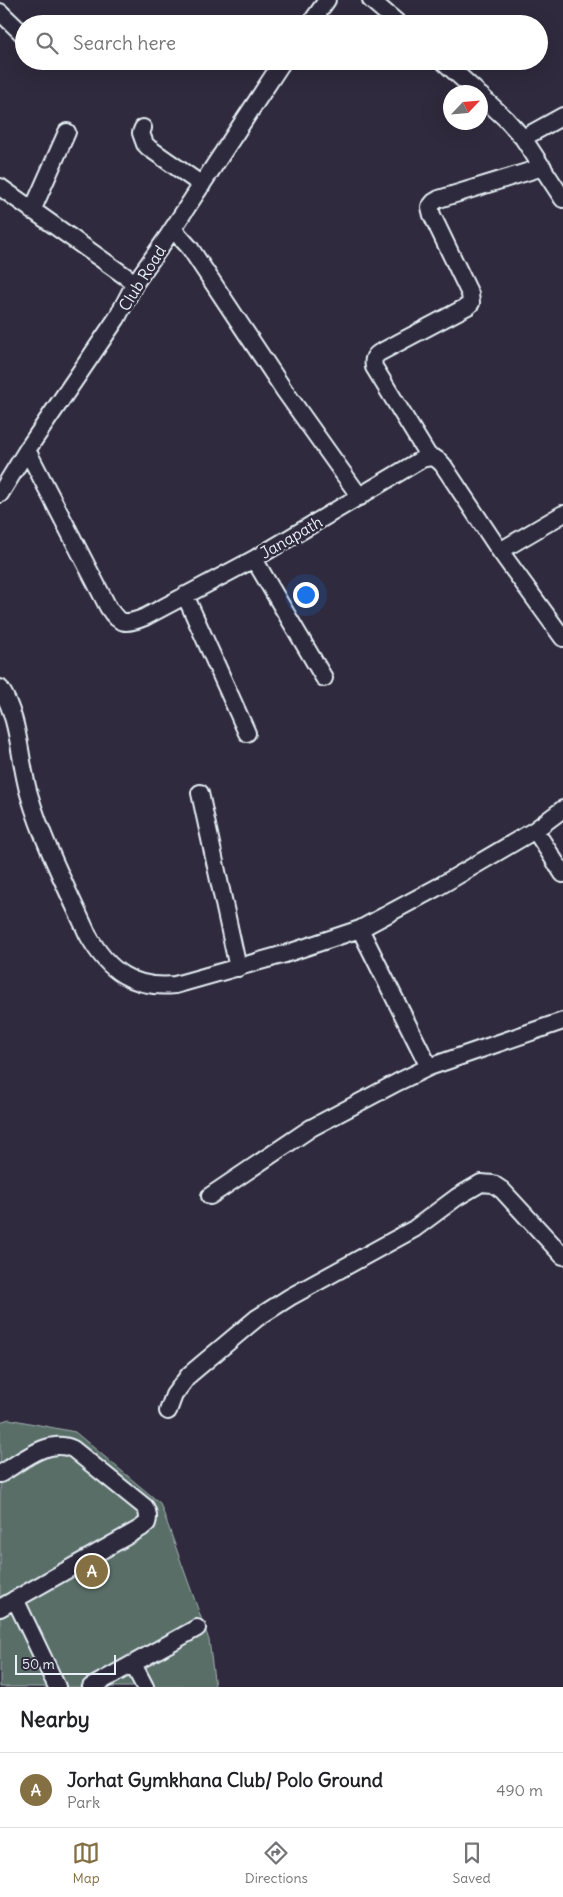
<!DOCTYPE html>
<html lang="en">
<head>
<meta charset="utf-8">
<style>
	:root { --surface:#fff; --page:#f2f2f2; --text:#202124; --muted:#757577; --line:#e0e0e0; --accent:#847042 }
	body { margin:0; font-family:Delius,sans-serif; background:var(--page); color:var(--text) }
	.compass { position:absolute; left:443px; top:85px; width:45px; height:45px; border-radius:50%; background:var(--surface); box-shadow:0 5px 20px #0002; rotate:64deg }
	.scale { position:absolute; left:15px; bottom:12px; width:101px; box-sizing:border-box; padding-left:5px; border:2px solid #e8f1f8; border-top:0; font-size:14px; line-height:18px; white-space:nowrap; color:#e8f1f8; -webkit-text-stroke:4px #2f2a3d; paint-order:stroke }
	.you { position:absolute; left:305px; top:594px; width:18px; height:18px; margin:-12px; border:4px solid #fff; border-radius:50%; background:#1a73e8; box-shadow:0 0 0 8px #1a73e833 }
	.badge { display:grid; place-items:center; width:32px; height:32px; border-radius:50%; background:var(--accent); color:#fff; font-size:16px; font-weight:700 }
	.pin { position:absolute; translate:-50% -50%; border:2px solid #fff; box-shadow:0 1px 5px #0006 }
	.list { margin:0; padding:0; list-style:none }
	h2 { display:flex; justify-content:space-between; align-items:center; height:65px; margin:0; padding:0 20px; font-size:21px }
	h2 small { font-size:16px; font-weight:400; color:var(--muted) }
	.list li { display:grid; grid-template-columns:32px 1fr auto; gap:15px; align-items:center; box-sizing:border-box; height:75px; padding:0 20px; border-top:1px solid var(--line) }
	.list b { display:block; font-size:19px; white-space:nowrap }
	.list p { margin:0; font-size:16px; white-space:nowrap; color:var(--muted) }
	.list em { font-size:16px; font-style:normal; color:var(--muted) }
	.icon { flex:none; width:28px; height:28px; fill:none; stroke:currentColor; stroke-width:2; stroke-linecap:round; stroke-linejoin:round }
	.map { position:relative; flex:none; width:563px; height:1687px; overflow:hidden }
	.search { position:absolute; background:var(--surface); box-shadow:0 5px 20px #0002; left:15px; right:15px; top:15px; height:55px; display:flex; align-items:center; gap:12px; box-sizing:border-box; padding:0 18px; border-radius:28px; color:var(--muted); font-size:19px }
	.sheet { height:140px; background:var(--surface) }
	nav { display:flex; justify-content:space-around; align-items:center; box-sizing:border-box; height:70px; border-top:1px solid var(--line); background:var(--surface); font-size:14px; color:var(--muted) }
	nav a { display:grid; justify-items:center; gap:2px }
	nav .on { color:var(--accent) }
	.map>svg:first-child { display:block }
	.green { fill:#5a6e67; stroke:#a1b0b0 }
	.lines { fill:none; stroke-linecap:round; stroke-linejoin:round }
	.minor-casing { stroke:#e8f1f8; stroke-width:20 }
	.minor { stroke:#2f2a3d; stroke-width:16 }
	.labels { text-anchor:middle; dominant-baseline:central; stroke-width:5; stroke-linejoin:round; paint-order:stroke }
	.street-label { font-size:16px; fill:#e8f1f8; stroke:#2f2a3d }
</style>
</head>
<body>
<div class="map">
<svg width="563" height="1687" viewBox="0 0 563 1687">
	<rect width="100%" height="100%" fill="#2f2a3d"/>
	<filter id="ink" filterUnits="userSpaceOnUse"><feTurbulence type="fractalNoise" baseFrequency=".02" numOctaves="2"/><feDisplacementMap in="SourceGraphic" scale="10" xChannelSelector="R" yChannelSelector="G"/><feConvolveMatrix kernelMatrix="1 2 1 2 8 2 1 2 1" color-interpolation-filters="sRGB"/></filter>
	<g filter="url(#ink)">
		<path class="green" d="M9,1419L75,1432L160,1503L209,1640L215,1687H0V1422Z"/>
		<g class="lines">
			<g class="minor-casing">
				<path id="minor" d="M371,0L399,24
					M0,12L24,35
					M310,24L327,0
					M443,61L477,92
					M480,95L506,119L523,138L563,199
					M143,128L141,133L145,144L149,148L202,185
					M523,138L563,116
					M0,187L135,283
					M32,211L67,132
					M173,229L190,248L284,390L360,497
					M27,450L108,607C119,625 126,625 145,617L254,559L422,459C432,456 436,457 443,465L500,551L563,638
					M429,457L374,367C373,361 373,357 379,353L468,306L471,303L470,294L432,215L430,207L434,202L439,199L543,167
					M0,494L27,450L117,318L135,283L168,236L283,61
					M500,551L563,514
					M254,559L324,678
					M185,595L247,733
					M0,688C20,718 19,760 29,794C43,842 67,889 88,935C108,971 133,989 175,985L285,954L360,929L438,887L535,830
					M200,793L238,968
					M563,809L535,830L563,874
					M360,929L429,1067
					M210,1196L311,1128L398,1082L429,1067L563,1021
					M168,1411L174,1395L189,1375L257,1318L290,1297L414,1229L457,1197L481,1183L493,1184L502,1190L563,1256
					M0,1474C21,1462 48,1437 73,1449L145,1507C148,1512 149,1517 147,1523L141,1528L0,1608
					M15,1599L57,1687
					M133,1664L145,1687
					M91,1687L197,1628"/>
			</g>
			<use href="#minor" class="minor"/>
		</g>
	</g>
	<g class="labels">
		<g class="street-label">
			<text transform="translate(142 278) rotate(-58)">Club Road</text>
			<text transform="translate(291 537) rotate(-30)">Janapath</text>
		</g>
	</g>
</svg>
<svg class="compass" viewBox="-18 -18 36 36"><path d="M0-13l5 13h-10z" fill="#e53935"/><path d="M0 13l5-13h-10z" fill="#757577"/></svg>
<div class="scale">50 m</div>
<div class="you"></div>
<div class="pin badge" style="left:92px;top:1571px">A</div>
<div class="search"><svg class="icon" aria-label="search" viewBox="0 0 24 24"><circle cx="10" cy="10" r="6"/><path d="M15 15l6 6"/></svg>Search here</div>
</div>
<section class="sheet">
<h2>Nearby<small></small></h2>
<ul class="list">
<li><span class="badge">A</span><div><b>Jorhat Gymkhana Club/ Polo Ground</b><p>Park</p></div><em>490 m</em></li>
</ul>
</section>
<nav>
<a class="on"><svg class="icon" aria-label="map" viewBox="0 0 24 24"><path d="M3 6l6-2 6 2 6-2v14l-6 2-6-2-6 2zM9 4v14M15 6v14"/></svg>Map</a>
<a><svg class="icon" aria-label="directions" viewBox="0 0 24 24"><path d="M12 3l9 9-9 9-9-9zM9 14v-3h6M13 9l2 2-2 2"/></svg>Directions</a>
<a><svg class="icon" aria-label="saved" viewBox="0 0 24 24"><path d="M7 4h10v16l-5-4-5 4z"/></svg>Saved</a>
</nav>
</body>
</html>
